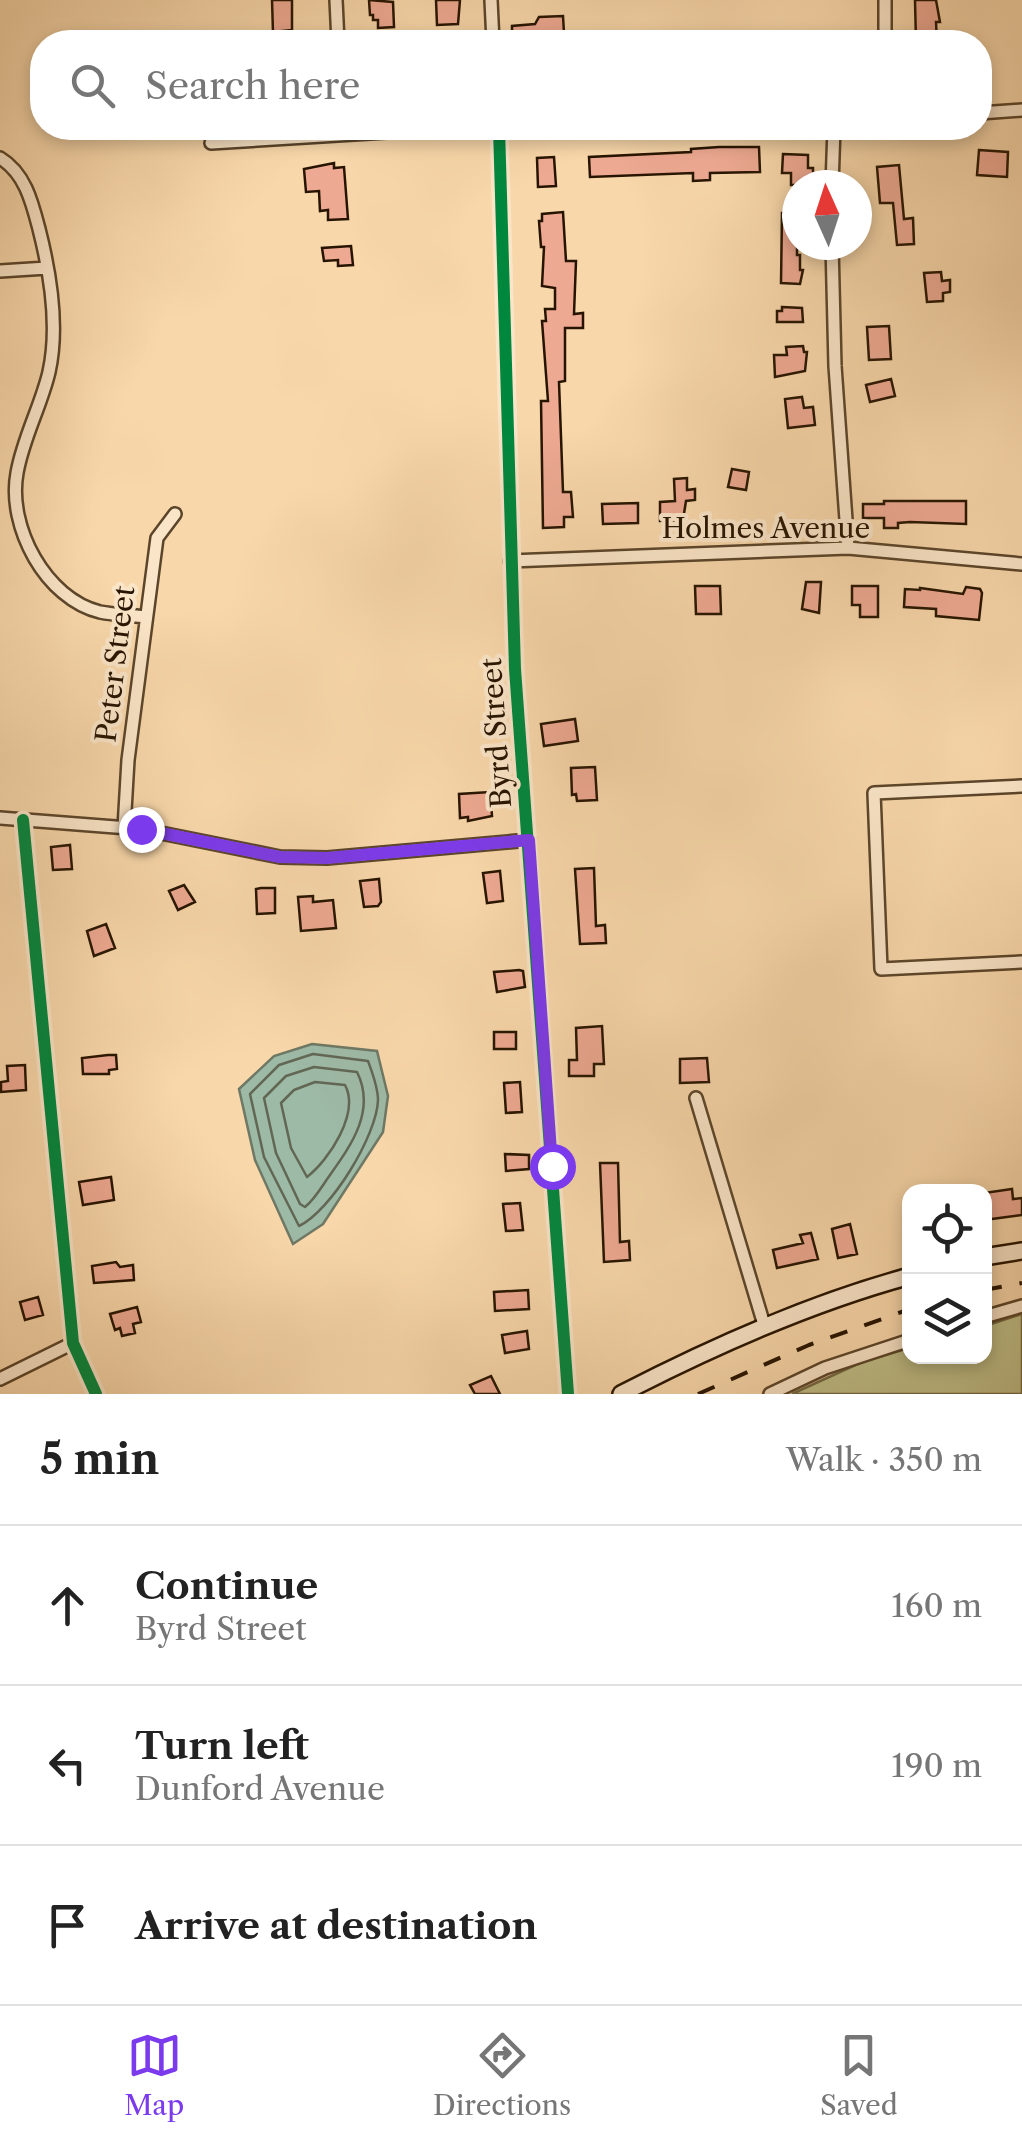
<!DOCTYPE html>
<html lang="en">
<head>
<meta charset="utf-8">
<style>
	:root { --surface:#fff; --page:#f6f6f6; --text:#222; --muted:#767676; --line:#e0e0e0; --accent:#7c3aed }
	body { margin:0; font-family:"Libre Caslon Text",serif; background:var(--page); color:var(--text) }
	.controls { position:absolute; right:30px; bottom:30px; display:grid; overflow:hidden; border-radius:20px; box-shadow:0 5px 15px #0003 }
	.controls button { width:90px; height:90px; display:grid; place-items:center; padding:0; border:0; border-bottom:2px solid var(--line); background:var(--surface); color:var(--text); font:50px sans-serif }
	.compass { position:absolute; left:782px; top:170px; width:90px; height:90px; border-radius:50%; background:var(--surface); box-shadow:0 5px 15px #0003; rotate:357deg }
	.stop { position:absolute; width:30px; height:30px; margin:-22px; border:8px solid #7c3aed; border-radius:50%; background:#fff }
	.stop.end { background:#7c3aed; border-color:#fff; box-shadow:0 2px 10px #0008 }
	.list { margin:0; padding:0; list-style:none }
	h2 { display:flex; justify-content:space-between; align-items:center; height:130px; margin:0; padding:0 40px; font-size:42px }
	h2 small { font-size:32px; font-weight:400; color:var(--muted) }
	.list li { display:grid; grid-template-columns:65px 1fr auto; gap:30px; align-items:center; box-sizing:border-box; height:160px; padding:0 40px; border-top:2px solid var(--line) }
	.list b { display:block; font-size:38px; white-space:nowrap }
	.list p { margin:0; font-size:32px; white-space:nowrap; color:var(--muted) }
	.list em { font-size:32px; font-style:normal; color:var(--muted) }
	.icon { flex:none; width:55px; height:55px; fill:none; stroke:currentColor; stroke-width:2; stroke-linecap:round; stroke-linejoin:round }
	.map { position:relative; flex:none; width:1022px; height:1394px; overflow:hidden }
	.search { position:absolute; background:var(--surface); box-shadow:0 5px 15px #0003; left:30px; right:30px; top:30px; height:110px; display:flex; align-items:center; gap:25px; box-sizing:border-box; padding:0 35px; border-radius:40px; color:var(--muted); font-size:38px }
	.sheet { height:610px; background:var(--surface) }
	nav { display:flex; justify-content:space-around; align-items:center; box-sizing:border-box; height:140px; border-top:2px solid var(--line); background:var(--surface); font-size:28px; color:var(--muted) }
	nav a { display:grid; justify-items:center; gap:5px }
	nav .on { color:var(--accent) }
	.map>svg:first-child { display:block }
	.green { fill:#bfbe87; stroke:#736944; stroke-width:2.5 }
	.water { fill:#9dbaa7; stroke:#6e7864; stroke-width:2.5 }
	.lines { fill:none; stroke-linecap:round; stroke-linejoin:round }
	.shore { stroke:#626754; stroke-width:2.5 }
	.building { fill:#eea992; stroke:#271400; stroke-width:2.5 }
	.minor-casing { stroke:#5b452a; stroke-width:16 }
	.secondary-casing { stroke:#271400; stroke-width:20 }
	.minor { stroke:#fae5c8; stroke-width:11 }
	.secondary { stroke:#fae5c8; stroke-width:15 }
	.rail { stroke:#271400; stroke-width:4; stroke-dasharray:18 18; stroke-linecap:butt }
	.cycleway-casing { stroke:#fae5c8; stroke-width:19 }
	.cycleway { stroke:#00873e; stroke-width:12 }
	.route { stroke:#7c3aed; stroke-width:12 }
	.labels { text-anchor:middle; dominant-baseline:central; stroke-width:8; stroke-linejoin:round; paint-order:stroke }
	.street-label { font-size:28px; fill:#271400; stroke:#fae5c8 }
</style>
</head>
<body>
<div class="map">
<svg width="1022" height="1394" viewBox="0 0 1022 1394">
	<rect width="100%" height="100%" fill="#f8d7aa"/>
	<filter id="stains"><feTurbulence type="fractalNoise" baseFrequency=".002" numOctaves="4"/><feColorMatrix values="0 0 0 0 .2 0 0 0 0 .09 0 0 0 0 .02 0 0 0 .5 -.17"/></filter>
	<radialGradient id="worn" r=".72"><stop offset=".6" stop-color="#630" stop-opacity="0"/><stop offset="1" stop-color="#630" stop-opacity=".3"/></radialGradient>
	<path class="green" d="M1022,1314V1394H792L862,1362L909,1348L910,1356H984L985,1326Z"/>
	<path class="water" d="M312,1044L377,1051L388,1096L383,1132L323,1224L293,1244L255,1160L239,1089L274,1056Z"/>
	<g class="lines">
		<path class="shore" d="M313,1054L368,1061C372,1072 378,1087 378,1100C377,1135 331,1211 299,1226L264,1157L250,1094L279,1065Z
			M314,1067L357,1072C376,1110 352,1144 330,1175C322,1186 315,1199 305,1207L300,1204L276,1153L264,1098L286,1076Z
			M315,1082L345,1085C360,1113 329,1160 307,1177L291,1148L281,1103L294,1090Z"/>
	</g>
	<path class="building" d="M272,0H292V30L273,32Z
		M369,0L393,2L394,27L378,28V20H373V15H370Z
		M436,0H460L458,24L437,25Z
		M915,0H936L940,22H936L937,42H916Z
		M563,16L564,33L512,36V26L535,24L539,17Z
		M719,147H759L760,172L710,173V180L693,181V173L590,177L589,157L691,152V149Z
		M979,150L1008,152L1007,177L977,175Z
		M783,154L808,155V168H813V185H791V173H782Z
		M554,157L556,186L538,187L537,158Z
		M334,163V168L344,167L348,219L328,220V210L320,211L319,191L306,192L304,169Z
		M899,165L904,219L913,218L914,244L897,245L893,203H880L877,167Z
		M563,212L566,261H576L574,314L583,313V328H565V381L559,382L563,492H571L573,517H564V527L543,528L541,401H548L542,321H546L545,309H555V288L542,286L544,247H541L539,221H542V214Z
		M782,213H797V255H800V270H803L800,284L781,283Z
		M351,246L353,265L338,266V260L324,261L322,248Z
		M941,272L942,281L950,280V292L943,293V301L927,302L924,273Z
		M782,307L802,308L803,322H777V311H782Z
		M889,326L891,359L869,360L867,327Z
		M803,346L804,352H807L805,371L775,377L774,355H787L786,347Z
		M891,379L895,396L870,402L866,385Z
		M802,397L804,408L813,407L815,425L788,428L785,399Z
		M732,469L749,472L746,490L728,487Z
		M687,478V490L695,489V500L686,501L683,520L660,521V502L675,501L674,479Z
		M884,501H966V524L910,522L898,523V528H884V518H863V504H884Z
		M638,503V523L603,524L602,504Z
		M806,582H821L819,613L802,609Z
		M695,586H720L721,614H696Z
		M852,586H878V617H860V605H852Z
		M966,587L980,589L982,593L979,620L936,616V609L904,607L905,589L920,590V588L963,594Z
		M575,719L578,741L544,746L541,724Z
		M595,767L597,800L577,801L576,794L572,795L571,768Z
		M490,792L492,816L468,821V817L460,818L459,794Z
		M70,845L72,869L53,870L51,847Z
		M594,868L596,926L605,925L606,943L580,944L575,869Z
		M500,871L503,901L487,903L483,873Z
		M379,879L381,902L378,906L364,907L360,881Z
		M184,885L195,902L178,910L169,891Z
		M261,888H275V913L257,914L256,889Z
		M313,896V902L333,900L336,928L301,931L298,897Z
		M106,924L115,948L94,956L87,931Z
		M519,970L523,971L525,987L497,992L494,972Z
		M602,1026L604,1064H594V1076H569V1060H577L576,1028Z
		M494,1032H516V1049H494Z
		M108,1055H116L117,1069L109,1070V1074H83L82,1058Z
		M707,1058L709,1082L680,1083V1059Z
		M25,1065L26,1090L1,1092V1082L8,1081L7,1066Z
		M520,1082L522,1112L506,1113L504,1083Z
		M505,1154L529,1155V1169L506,1171Z
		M600,1163H618L620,1242L629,1241L630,1260L604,1262Z
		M111,1177L114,1200L83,1205L79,1182Z
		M1012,1189L1013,1199L1022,1198V1215L984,1220V1193Z
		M520,1203L523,1230L506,1231L503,1204Z
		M850,1224L857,1254L838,1258L832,1229Z
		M811,1233L818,1259L777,1268L773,1250L803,1243L800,1235Z
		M116,1262L120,1267L133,1265L134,1280L94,1283L92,1266Z
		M528,1290L529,1309L495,1311L494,1292Z
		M38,1297L43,1315L25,1320L20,1302Z
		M137,1307L141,1322L133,1324L135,1333L122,1336L120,1328L115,1330L110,1314Z
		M527,1331L529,1349L505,1353L502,1335Z
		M491,1376L500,1394H475L470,1385Z"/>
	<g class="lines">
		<g class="minor-casing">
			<path id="minor" d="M336,0L338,42
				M491,0L493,42
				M885,42V0
				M980,113L1022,110
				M499,128L515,669L568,1394
				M211,143L451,128
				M0,158C25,173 32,202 39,229C50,272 59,327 49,372C41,406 23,438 17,473C7,527 46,599 100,612C115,615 131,615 146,617
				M832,185L834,128
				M832,245L835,366L848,548
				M0,271L47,268
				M510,561L848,548L1022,564
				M1022,786L874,793L881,969L1022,962
				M0,818L141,829L280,857L327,858L529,840
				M23,820L73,1343L96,1394
				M124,828L128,760L157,538L175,514
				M696,1098L765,1328
				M984,1317L1022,1306
				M0,1379L73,1343
				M770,1394L825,1368L910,1340"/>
		</g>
		<g class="secondary-casing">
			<path id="secondary" d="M984,1257L1022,1251
				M621,1394C712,1347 810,1303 910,1276"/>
		</g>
		<use href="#minor" class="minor"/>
		<use href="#secondary" class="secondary"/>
		<path class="rail" d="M984,1290L1022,1283
			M698,1394L809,1345L910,1309"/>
		<g class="cycleway-casing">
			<path id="cycleway" d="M499,128L515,669L568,1394
				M23,820L73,1343L96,1394"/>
		</g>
		<use href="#cycleway" class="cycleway"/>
	</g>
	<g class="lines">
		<path class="route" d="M141,829L280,857L327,858L529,840L552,1166"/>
	</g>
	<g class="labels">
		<g class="street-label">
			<text x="766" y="528">Holmes Avenue</text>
			<text transform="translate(115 664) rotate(-83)">Peter Street</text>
			<text transform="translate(496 733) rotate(-94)">Byrd Street</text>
		</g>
	</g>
	<rect width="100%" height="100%" filter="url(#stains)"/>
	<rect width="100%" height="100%" fill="url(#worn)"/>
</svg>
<div class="controls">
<button><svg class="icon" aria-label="locate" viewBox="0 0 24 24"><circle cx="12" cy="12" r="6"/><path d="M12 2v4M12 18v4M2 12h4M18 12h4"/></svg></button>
<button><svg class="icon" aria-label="layers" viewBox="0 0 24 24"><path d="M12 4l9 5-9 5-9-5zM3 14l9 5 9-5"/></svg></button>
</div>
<svg class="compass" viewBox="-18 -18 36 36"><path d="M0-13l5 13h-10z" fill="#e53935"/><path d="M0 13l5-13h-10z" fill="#767676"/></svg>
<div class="stop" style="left:552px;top:1166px"></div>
<div class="stop end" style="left:141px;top:829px"></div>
<div class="search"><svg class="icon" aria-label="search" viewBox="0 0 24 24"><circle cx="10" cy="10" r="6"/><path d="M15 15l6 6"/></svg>Search here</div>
</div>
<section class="sheet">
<h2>5 min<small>Walk · 350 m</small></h2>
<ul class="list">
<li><svg class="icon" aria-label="ahead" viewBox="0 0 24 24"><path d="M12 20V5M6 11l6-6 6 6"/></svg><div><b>Continue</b><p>Byrd Street</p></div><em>160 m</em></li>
<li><svg class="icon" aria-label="left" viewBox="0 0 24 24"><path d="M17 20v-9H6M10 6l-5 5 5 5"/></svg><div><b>Turn left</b><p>Dunford Avenue</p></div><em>190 m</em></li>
<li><svg class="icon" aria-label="arrive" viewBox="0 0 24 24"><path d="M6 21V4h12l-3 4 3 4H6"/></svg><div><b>Arrive at destination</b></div></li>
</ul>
</section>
<nav>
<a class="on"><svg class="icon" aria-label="map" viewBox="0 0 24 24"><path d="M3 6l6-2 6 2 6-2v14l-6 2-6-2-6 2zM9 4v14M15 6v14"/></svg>Map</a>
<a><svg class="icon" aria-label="directions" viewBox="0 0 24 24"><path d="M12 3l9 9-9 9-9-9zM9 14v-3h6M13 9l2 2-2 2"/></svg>Directions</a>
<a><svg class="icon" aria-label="saved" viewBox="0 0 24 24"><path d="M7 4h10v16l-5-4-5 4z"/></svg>Saved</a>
</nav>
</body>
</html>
